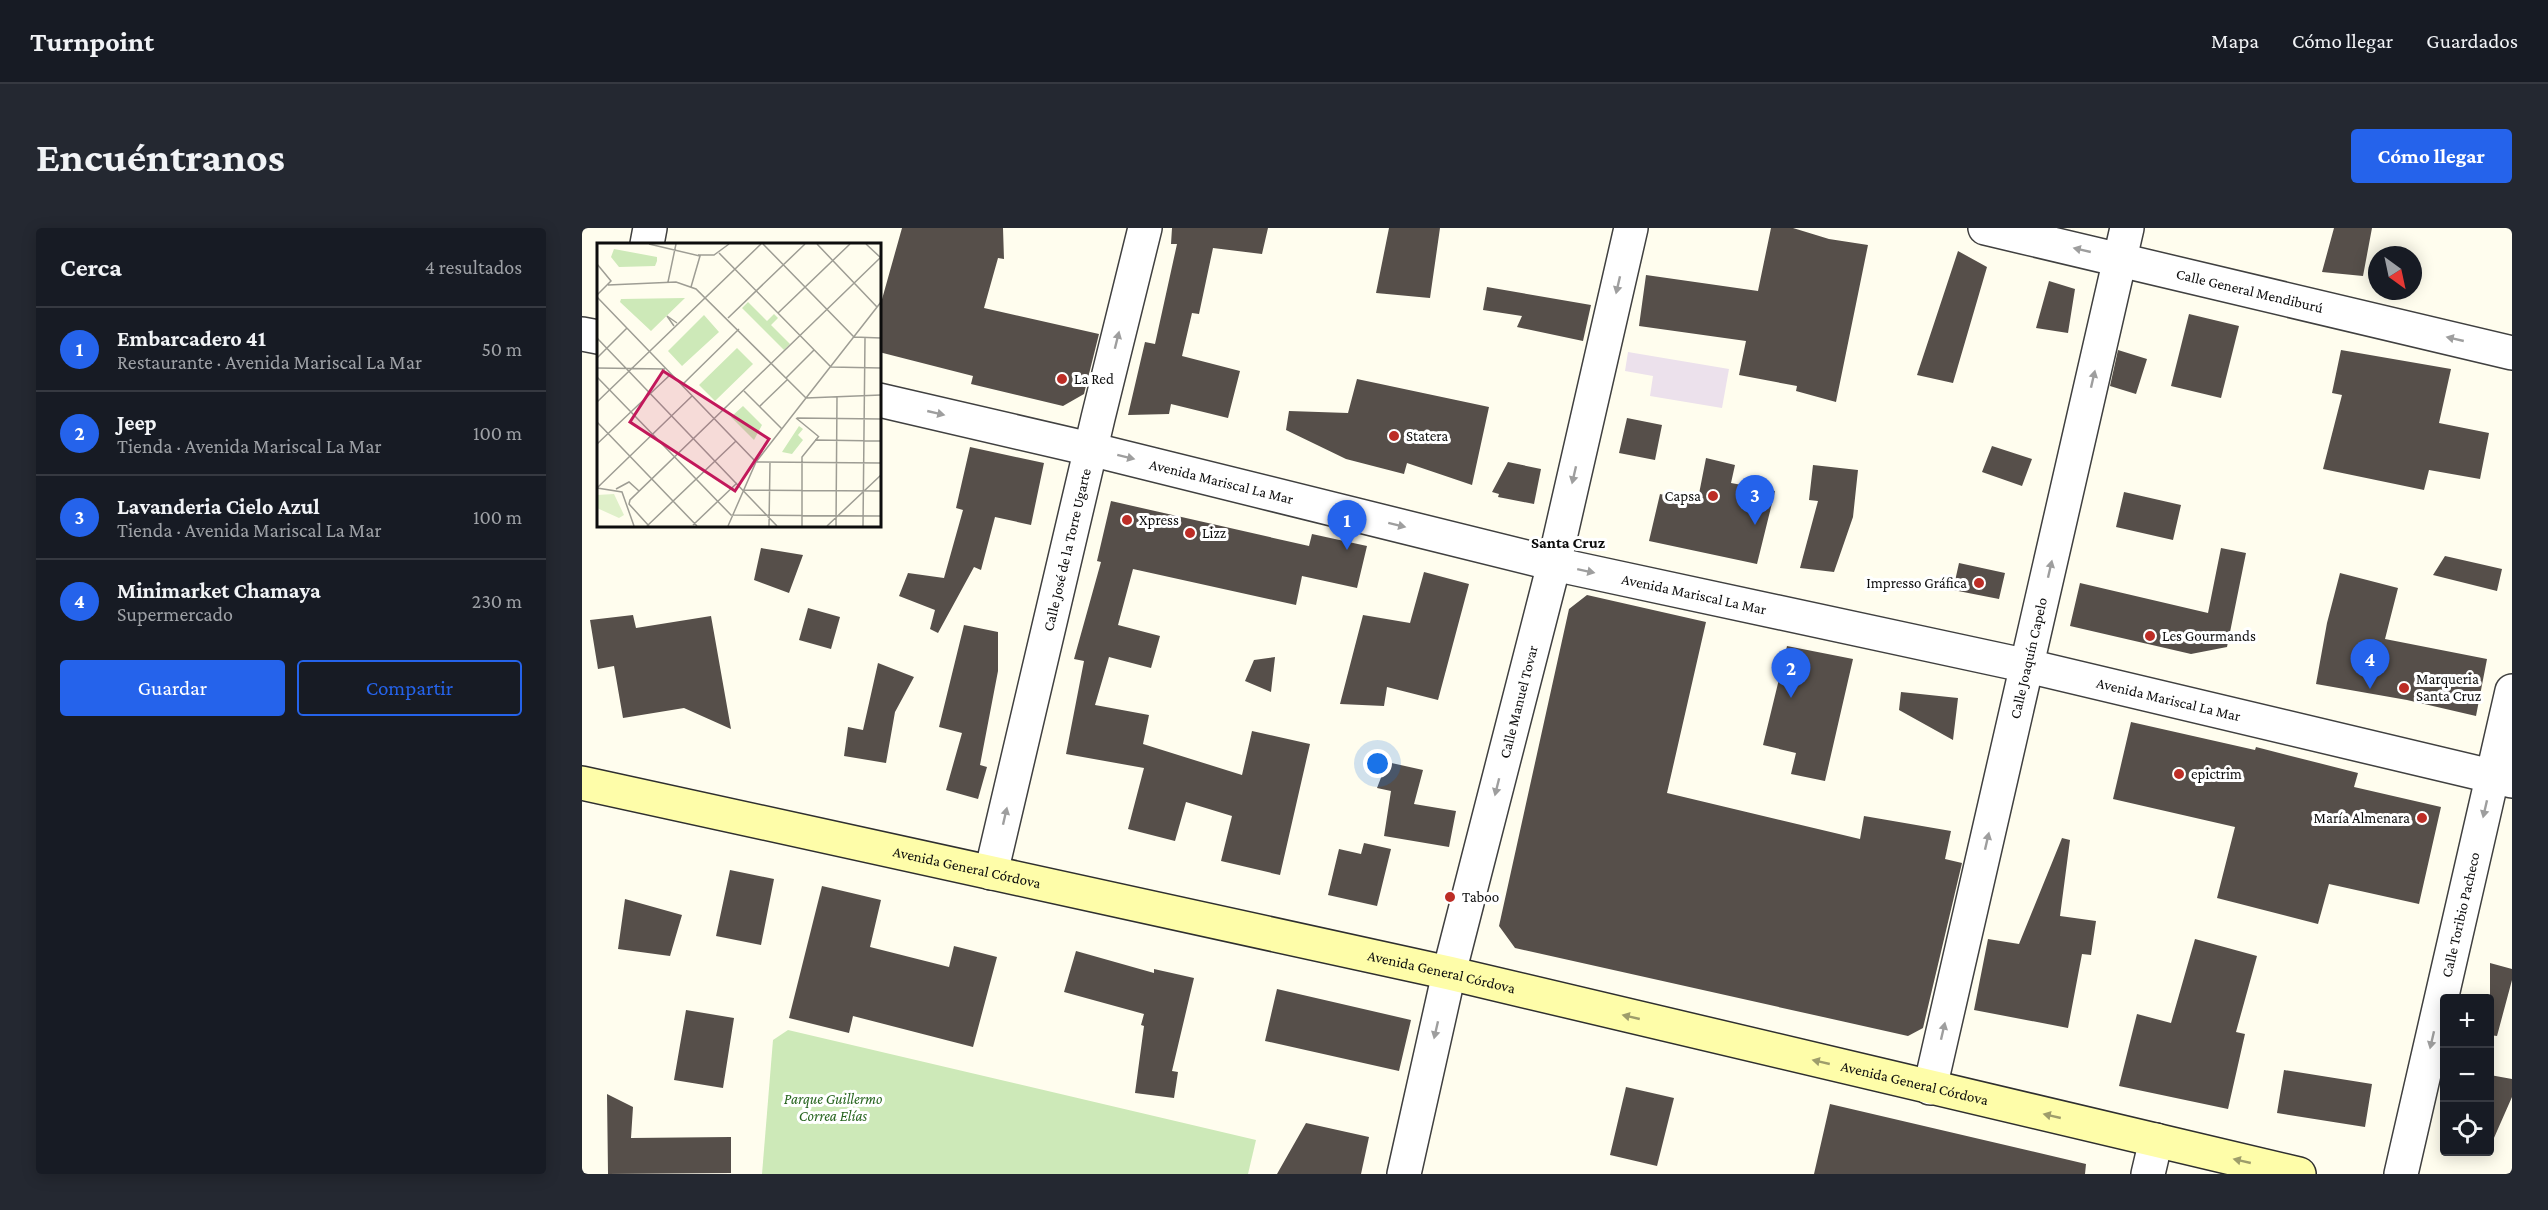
<!DOCTYPE html>
<html lang="es">
<head>
<meta charset="utf-8">
<style>
	:root { --surface:#171b24; --page:#242831; --text:#f1f3f6; --muted:#9ea1a6; --line:#363941; --accent:#2563eb }
	body { margin:0; font-family:"Crimson Pro",serif; background:var(--page); color:var(--text) }
	.controls { position:absolute; right:18px; bottom:18px; display:grid; overflow:hidden; border-radius:6px; box-shadow:0 3px 15px #0003 }
	.controls button { width:54px; height:54px; display:grid; place-items:center; padding:0; border:0; border-bottom:2px solid var(--line); background:var(--surface); color:var(--text); font:30px sans-serif }
	.compass { position:absolute; left:1786px; top:18px; width:54px; height:54px; border-radius:50%; background:var(--surface); box-shadow:0 3px 15px #0003; rotate:147deg }
	.you { position:absolute; left:796px; top:536px; width:21px; height:21px; margin:-15px; border:4px solid #fff; border-radius:50%; background:#1a73e8; box-shadow:0 0 0 9px #1a73e833 }
	.badge { display:grid; place-items:center; width:39px; height:39px; border-radius:50%; background:var(--accent); color:#fff; font-size:20px; font-weight:700 }
	.pin { position:absolute; translate:-50% -50px; filter:drop-shadow(0 2px 3px #0008) }
	.pin::after { content:''; position:absolute; top:32px; width:21px; height:18px; background:inherit; clip-path:polygon(0 0,100% 0,50% 100%) }
	.list { margin:0; padding:0; list-style:none }
	h2 { display:flex; justify-content:space-between; align-items:center; height:78px; margin:0; padding:0 24px; font-size:26px }
	h2 small { font-size:20px; font-weight:400; color:var(--muted) }
	.list li { display:grid; grid-template-columns:39px 1fr auto; gap:18px; align-items:center; box-sizing:border-box; height:84px; padding:0 24px; border-top:2px solid var(--line) }
	.list b { display:block; font-size:22px; white-space:nowrap }
	.list p { margin:0; font-size:20px; white-space:nowrap; color:var(--muted) }
	.list em { font-size:20px; font-style:normal; color:var(--muted) }
	.actions { display:flex; gap:12px; padding:18px 24px }
	.actions a { flex:1; padding:14px 0; border:2px solid var(--accent); border-radius:6px; text-align:center; font-size:21px; color:var(--accent) }
	.actions .main { background:var(--accent); color:#fff }
	.icon { flex:none; width:33px; height:33px; fill:none; stroke:currentColor; stroke-width:2; stroke-linecap:round; stroke-linejoin:round }
	.map { position:relative; flex:none; width:1930px; height:946px; overflow:hidden; border-radius:6px }
	header { display:flex; align-items:center; gap:36px; box-sizing:border-box; height:84px; padding:0 30px; background:var(--surface); border-bottom:2px solid var(--line) }
	header strong { font-size:28px }
	nav { display:flex; gap:33px; margin-inline-start:auto; font-size:21px }
	.intro { display:flex; align-items:center; justify-content:space-between; box-sizing:border-box; height:144px; padding:0 36px }
	h1 { margin:0; font-size:42px }
	.button { padding:15px 27px; border-radius:6px; background:var(--accent); color:#fff; font-size:21px; font-weight:700 }
	main { display:flex; gap:36px; padding:0 36px }
	aside { flex:1; background:var(--surface); border-radius:6px; box-shadow:0 3px 15px #0003 }
	.map>svg:first-child { display:block }
	.industrial { fill:#ece1ec }
	.green { fill:#cde9b8 }
	.building { fill:#564f4a }
	.lines { fill:none; stroke-linecap:round; stroke-linejoin:round }
	.street-casing { stroke:#404040; stroke-width:36 }
	.secondary-casing { stroke:#2f2f2f; stroke-width:36 }
	.street { stroke:#fff; stroke-width:33 }
	.secondary { stroke:#fefda9; stroke-width:33 }
	.oneway { fill:#9e9e9e }
	.oneway2 { fill:#9e9d6b }
	.poi-dot { fill:#bc2d26; stroke:#fff; stroke-width:2 }
	.labels { text-anchor:middle; dominant-baseline:central; stroke-width:6; stroke-linejoin:round; paint-order:stroke }
	.street-label { font-size:15px; fill:#0d0d0d; stroke:#fff }
	.poi-label { font-size:15px; fill:#0d0d0d; stroke:#fff; text-anchor:start }
	.park-label { font-size:15px; font-style:italic; fill:#26641e; stroke:#fff }
	.neighbourhood-label { font-size:16px; font-weight:bold; fill:#0d0d0d; stroke:#fff }
	.inset-road { fill:none; stroke:#9e9d94; stroke-width:1.5 }
	.view { fill:#c2185b; fill-opacity:0.15; stroke:#c2185b; stroke-width:3 }
	.inset-edge { fill:none; stroke:#0d0d0d; stroke-width:3 }
</style>
</head>
<body>
<header>
<strong>Turnpoint</strong>
<nav><a>Mapa</a><a>Cómo llegar</a><a>Guardados</a></nav>
</header>
<div class="intro"><h1>Encuéntranos</h1><a class="button">Cómo llegar</a></div>
<main>
<aside>
<h2>Cerca<small>4 resultados</small></h2>
<ul class="list">
<li><span class="badge">1</span><div><b>Embarcadero 41</b><p>Restaurante · Avenida Mariscal La Mar</p></div><em>50 m</em></li>
<li><span class="badge">2</span><div><b>Jeep</b><p>Tienda · Avenida Mariscal La Mar</p></div><em>100 m</em></li>
<li><span class="badge">3</span><div><b>Lavanderia Cielo Azul</b><p>Tienda · Avenida Mariscal La Mar</p></div><em>100 m</em></li>
<li><span class="badge">4</span><div><b>Minimarket Chamaya</b><p>Supermercado</p></div><em>230 m</em></li>
</ul>
<div class="actions"><a class="main">Guardar</a><a>Compartir</a></div>
</aside>
<div class="map">
<svg width="1930" height="946" viewBox="0 0 1930 946">
	<rect width="100%" height="100%" fill="#fffdee"/>
	<path class="industrial" d="M1046,124L1147,141L1140,180L1068,168L1071,148L1043,143Z"/>
	<path class="green" d="M206,802L674,912L666,946H180L191,812Z"/>
	<path class="building" d="M320,0H421L422,31L416,30L402,80L517,106L502,166L481,178L389,156L391,148L297,124V82Z
		M590,0H686L680,26L631,20L617,86L610,85L600,128L658,143L646,190L589,176L587,186L546,187L563,114L573,116L595,16H589Z
		M807,0H858L848,70L794,65Z
		M1189,0H1211L1247,11L1286,17L1254,174L1214,163L1215,158L1157,147L1164,113L1057,98L1064,47L1176,63Z
		M1752,0H1790L1781,48L1740,44Z
		M1376,23L1405,39L1371,155L1335,147Z
		M1467,53L1493,61L1486,105L1454,100Z
		M905,59L1009,77L1001,113L935,99L940,88L901,82Z
		M1607,86L1657,98L1639,170L1589,158Z
		M1536,122L1565,131L1554,166L1528,158Z
		M1759,122L1869,141L1857,195L1907,205L1898,251L1847,242L1842,262L1741,241L1760,167L1750,165Z
		M775,151L907,179L890,257L825,235L822,246L764,231L704,202L707,183L766,185Z
		M1045,190L1080,197L1073,232L1037,225Z
		M1410,218L1450,231L1440,258L1400,244Z
		M388,219L462,235L449,297L413,289L399,342L392,339L356,405L348,401L353,382L317,368L326,345L362,350L381,282L374,280Z
		M1124,230L1153,237L1149,255L1193,263L1175,336L1067,313L1078,266L1091,269L1092,265L1116,271Z
		M926,234L959,241L952,276L916,269L917,266L910,264Z
		M1231,237L1276,242L1271,289L1252,344L1218,340L1236,273L1227,272Z
		M1542,264L1599,277L1591,312L1534,299Z
		M529,273L727,318L730,306L785,318L775,360L720,348L714,377L551,341L536,397L578,408L569,440L527,429L513,477L567,487L561,516L660,547L670,503L728,516L698,647L639,633L650,588L604,574L593,613L546,601L562,540L484,526L502,433L492,431L519,334L515,333Z
		M179,320L221,327L207,365L172,352Z
		M1639,320L1664,325L1645,419L1609,426L1488,398L1498,355L1626,385Z
		M1863,328L1920,341L1915,363L1851,347Z
		M1377,335L1423,345L1417,371L1371,362Z
		M842,344L887,356L856,472L805,459L802,478L758,476L781,387L828,395Z
		M1758,345L1816,360L1803,411L1905,431L1894,488L1825,472L1734,456L1745,395Z
		M1005,367L1124,394L1085,565L1278,611L1282,588L1369,603L1363,631L1380,635L1341,800L1326,808L933,720L917,698L987,381Z
		M226,380L258,389L249,421L217,412Z
		M51,387L54,400L129,388L149,501L102,480L41,490L32,438L16,441L8,392Z
		M382,397L416,404V443L398,537L405,539L396,571L364,562L380,505L357,499Z
		M1205,418L1271,431L1243,553L1209,546L1214,525L1181,517Z
		M693,429L689,464L663,453L672,432Z
		M296,435L332,449L313,484L304,535L262,528L266,499L281,502Z
		M1319,464L1376,470L1371,512L1317,482Z
		M1549,494L1673,522L1674,519L1776,545L1772,559L1859,579L1837,676L1747,656L1736,696L1635,670L1653,599L1531,571Z
		M805,534L841,542L832,576L874,583L867,619L802,608L809,563L795,560Z
		M1480,610L1488,612L1478,688L1514,693L1509,727L1500,726L1486,800L1392,782L1406,711L1437,716Z
		M782,615L809,621L795,678L746,667L757,621L779,626Z
		M148,642L192,651L179,717L134,708Z
		M240,658L299,672L288,719L367,739L372,718L415,729L391,819L271,788L267,805L207,790Z
		M43,671L100,687L88,728L36,721Z
		M1613,711L1675,728L1654,804L1663,806L1646,881L1537,858L1555,786L1589,795Z
		M494,723L572,745V741L612,750L590,843L596,844L592,870L553,865L562,798L559,797L562,786L482,764Z
		M1908,735L1930,741V752L1915,808L1908,807Z
		M695,761L829,792L817,843L683,813Z
		M104,782L152,790L141,860L92,852Z
		M1702,842L1790,856L1783,899L1695,885Z
		M1908,847L1930,851V869L1908,919Z
		M1044,859L1092,870L1075,938L1028,927Z
		M25,866L51,879L49,910L149,909V945L26,946Z
		M1248,876L1504,936L1503,946H1232Z
		M724,895L787,909L779,946H695Z"/>
	<g class="lines">
		<g class="street-casing">
			<g id="street">
				<path id="s1" d="M1403,0L1930,125"/>
				<path d="M65,16L68,0"/>
				<path d="M0,106L16,109"/>
				<path id="s2" d="M297,172L508,221L972,336L1446,438L1930,553"/>
				<path id="s3" d="M409,645L516,190L563,0"/>
				<path id="s4" d="M1348,860L1545,0"/>
				<path id="s5" d="M822,946L867,745L972,336L1049,0"/>
				<path d="M1566,946L1574,912"/>
				<path id="s6" d="M1819,946L1930,463"/>
			</g>
		</g>
		<g class="secondary-casing">
			<g id="secondary">
				<path id="s7" d="M0,555L867,745L1717,946"/>
			</g>
		</g>
		<use href="#street" class="street"/>
		<use href="#secondary" class="secondary"/>
	</g>
	<defs><path id="oneway-solid" d="M-6-.8H1V-3.2L6.5 0L1 3.2V.8H-6Z" transform="scale(1.5)"/></defs>
	<g class="oneway">
		<use href="#oneway-solid" transform="translate(1500 22) rotate(-167)"/>
		<use href="#oneway-solid" transform="translate(1036 57) rotate(103)"/>
		<use href="#oneway-solid" transform="translate(1873 111) rotate(-167)"/>
		<use href="#oneway-solid" transform="translate(535 112) rotate(-76)"/>
		<use href="#oneway-solid" transform="translate(1511 151) rotate(-77)"/>
		<use href="#oneway-solid" transform="translate(354 185) rotate(13)"/>
		<use href="#oneway-solid" transform="translate(544 229) rotate(14)"/>
		<use href="#oneway-solid" transform="translate(992 247) rotate(103)"/>
		<use href="#oneway-solid" transform="translate(815 297) rotate(14)"/>
		<use href="#oneway-solid" transform="translate(1468 341) rotate(-77)"/>
		<use href="#oneway-solid" transform="translate(1004 343) rotate(12)"/>
		<use href="#oneway-solid" transform="translate(915 559) rotate(104)"/>
		<use href="#oneway-solid" transform="translate(1903 581) rotate(103)"/>
		<use href="#oneway-solid" transform="translate(423 588) rotate(-77)"/>
		<use href="#oneway-solid" transform="translate(1405 613) rotate(-77)"/>
		<use href="#oneway-solid" transform="translate(854 802) rotate(103)"/>
		<use href="#oneway-solid" transform="translate(1361 803) rotate(-77)"/>
		<use href="#oneway-solid" transform="translate(1850 812) rotate(103)"/>
	</g>
	<g class="oneway2">
		<use href="#oneway-solid" transform="translate(1049 789) rotate(-167)"/>
		<use href="#oneway-solid" transform="translate(1239 834) rotate(-167)"/>
		<use href="#oneway-solid" transform="translate(1470 888) rotate(-167)"/>
		<use href="#oneway-solid" transform="translate(1660 933) rotate(-167)"/>
	</g>
	<g class="poi-dot">
		<circle cx="480" cy="151" r="6"/>
		<circle cx="812" cy="208" r="6"/>
		<circle cx="1131" cy="268" r="6"/>
		<circle cx="545" cy="292" r="6"/>
		<circle cx="608" cy="305" r="6"/>
		<circle cx="1397" cy="355" r="6"/>
		<circle cx="1568" cy="408" r="6"/>
		<circle cx="1822" cy="460" r="6"/>
		<circle cx="1597" cy="546" r="6"/>
		<circle cx="1840" cy="590" r="6"/>
		<circle cx="868" cy="669" r="6"/>
	</g>
	<g class="labels">
		<g class="street-label">
			<text stroke="none"><textPath href="#s1" startOffset="272">Calle General Mendiburú</textPath></text>
			<text stroke="none"><textPath href="#s2" startOffset="352">Avenida Mariscal La Mar</textPath></text>
			<text stroke="none"><textPath href="#s3" startOffset="332">Calle José de la Torre Ugarte</textPath></text>
			<text stroke="none"><textPath href="#s2" startOffset="838">Avenida Mariscal La Mar</textPath></text>
			<text stroke="none"><textPath href="#s4" startOffset="441">Calle Joaquín Capelo</textPath></text>
			<text stroke="none"><textPath href="#s2" startOffset="1324">Avenida Mariscal La Mar</textPath></text>
			<text stroke="none"><textPath href="#s5" startOffset="486">Calle Manuel Tovar</textPath></text>
			<text stroke="none"><textPath href="#s7" startOffset="394">Avenida General Córdova</textPath></text>
			<text stroke="none"><textPath href="#s6" startOffset="266">Calle Toribio Pacheco</textPath></text>
			<text stroke="none"><textPath href="#s7" startOffset="880">Avenida General Córdova</textPath></text>
			<text stroke="none"><textPath href="#s7" startOffset="1366">Avenida General Córdova</textPath></text>
		</g>
		<g class="poi-label">
			<text x="492" y="151">La Red</text>
			<text x="824" y="208">Statera</text>
			<text x="1119" y="268" text-anchor="end">Capsa</text>
			<text x="557" y="292">Xpress</text>
			<text x="620" y="305">Lizz</text>
			<text x="1385" y="355" text-anchor="end">Impresso Gráfica</text>
			<text x="1580" y="408">Les Gourmands</text>
			<text x="1834" y="451">Marqueria<tspan x="1834" dy="17">Santa Cruz</tspan></text>
			<text x="1609" y="546">epictrim</text>
			<text x="1828" y="590" text-anchor="end">María Almenara</text>
			<text x="880" y="669">Taboo</text>
		</g>
		<g class="park-label">
			<text x="251" y="871">Parque Guillermo<tspan x="251" dy="17">Correa Elías</tspan></text>
		</g>
		<g class="neighbourhood-label">
			<text x="986" y="314">Santa Cruz</text>
		</g>
	</g>
	<g transform="translate(15 15)">
		<rect width="284" height="284" fill="#fffdee"/>
		<path d="M17,6L60,14V18L58,23L22,24L14,14ZM88,55L54,88L23,59L24,56ZM151,59L170,78L177,71L181,75L174,82L193,101L187,107L145,65ZM107,72L122,89L85,123L71,108ZM140,105L156,121L118,158L102,142ZM146,163L165,182L157,197L134,174ZM202,183L206,186L201,192L206,197L195,211L185,209Z" fill="#cde9b8"/>
		<path d="M17,251L27,272L22,275L0,265V252Z" fill="#dff0c9"/>
		<path class="inset-road" d="M52,1L103,13L94,44M166,1L257,94L284,95M220,1L280,64M269,1L284,15M122,10L234,124L284,125M101,12H117L132,1M0,21L14,38L0,52M71,39L79,1M11,42L79,39L99,46L209,155M0,54L159,219L284,220M181,70L253,1M131,75L208,1M77,83L70,73L80,80M0,95L180,283M0,115L30,85M0,125L68,126M0,134L134,272L284,273M189,135L217,107M85,142L142,86M147,148L185,186M209,155L284,152M0,159L164,1M163,163L191,136M199,175L221,193M200,175L284,176M0,179L100,283M218,197L284,198M0,201L74,131M0,245L95,153M0,245L25,249L37,283M19,246L32,239L42,248M147,247L284,248M96,282L140,240M50,283L139,198M52,283L32,261L33,257L283,15M131,283L159,219L284,59M172,283L173,219M205,283V214L222,193M230,283L284,232M239,283L240,154M266,283L268,95"/>
		<path class="view" d="M66,128L172,196L138,248L33,179Z"/>
		<rect width="284" height="284" class="inset-edge"/>
	</g>
</svg>
<div class="controls">
<button>+</button>
<button>−</button>
<button><svg class="icon" aria-label="locate" viewBox="0 0 24 24"><circle cx="12" cy="12" r="6"/><path d="M12 2v4M12 18v4M2 12h4M18 12h4"/></svg></button>
</div>
<svg class="compass" viewBox="-18 -18 36 36"><path d="M0-13l5 13h-10z" fill="#e53935"/><path d="M0 13l5-13h-10z" fill="#9ea1a6"/></svg>
<div class="you"></div>
<div class="pin badge" style="left:765px;top:322px">1</div>
<div class="pin badge" style="left:1209px;top:470px">2</div>
<div class="pin badge" style="left:1173px;top:297px">3</div>
<div class="pin badge" style="left:1788px;top:461px">4</div>
</div>
</main>
</body>
</html>
